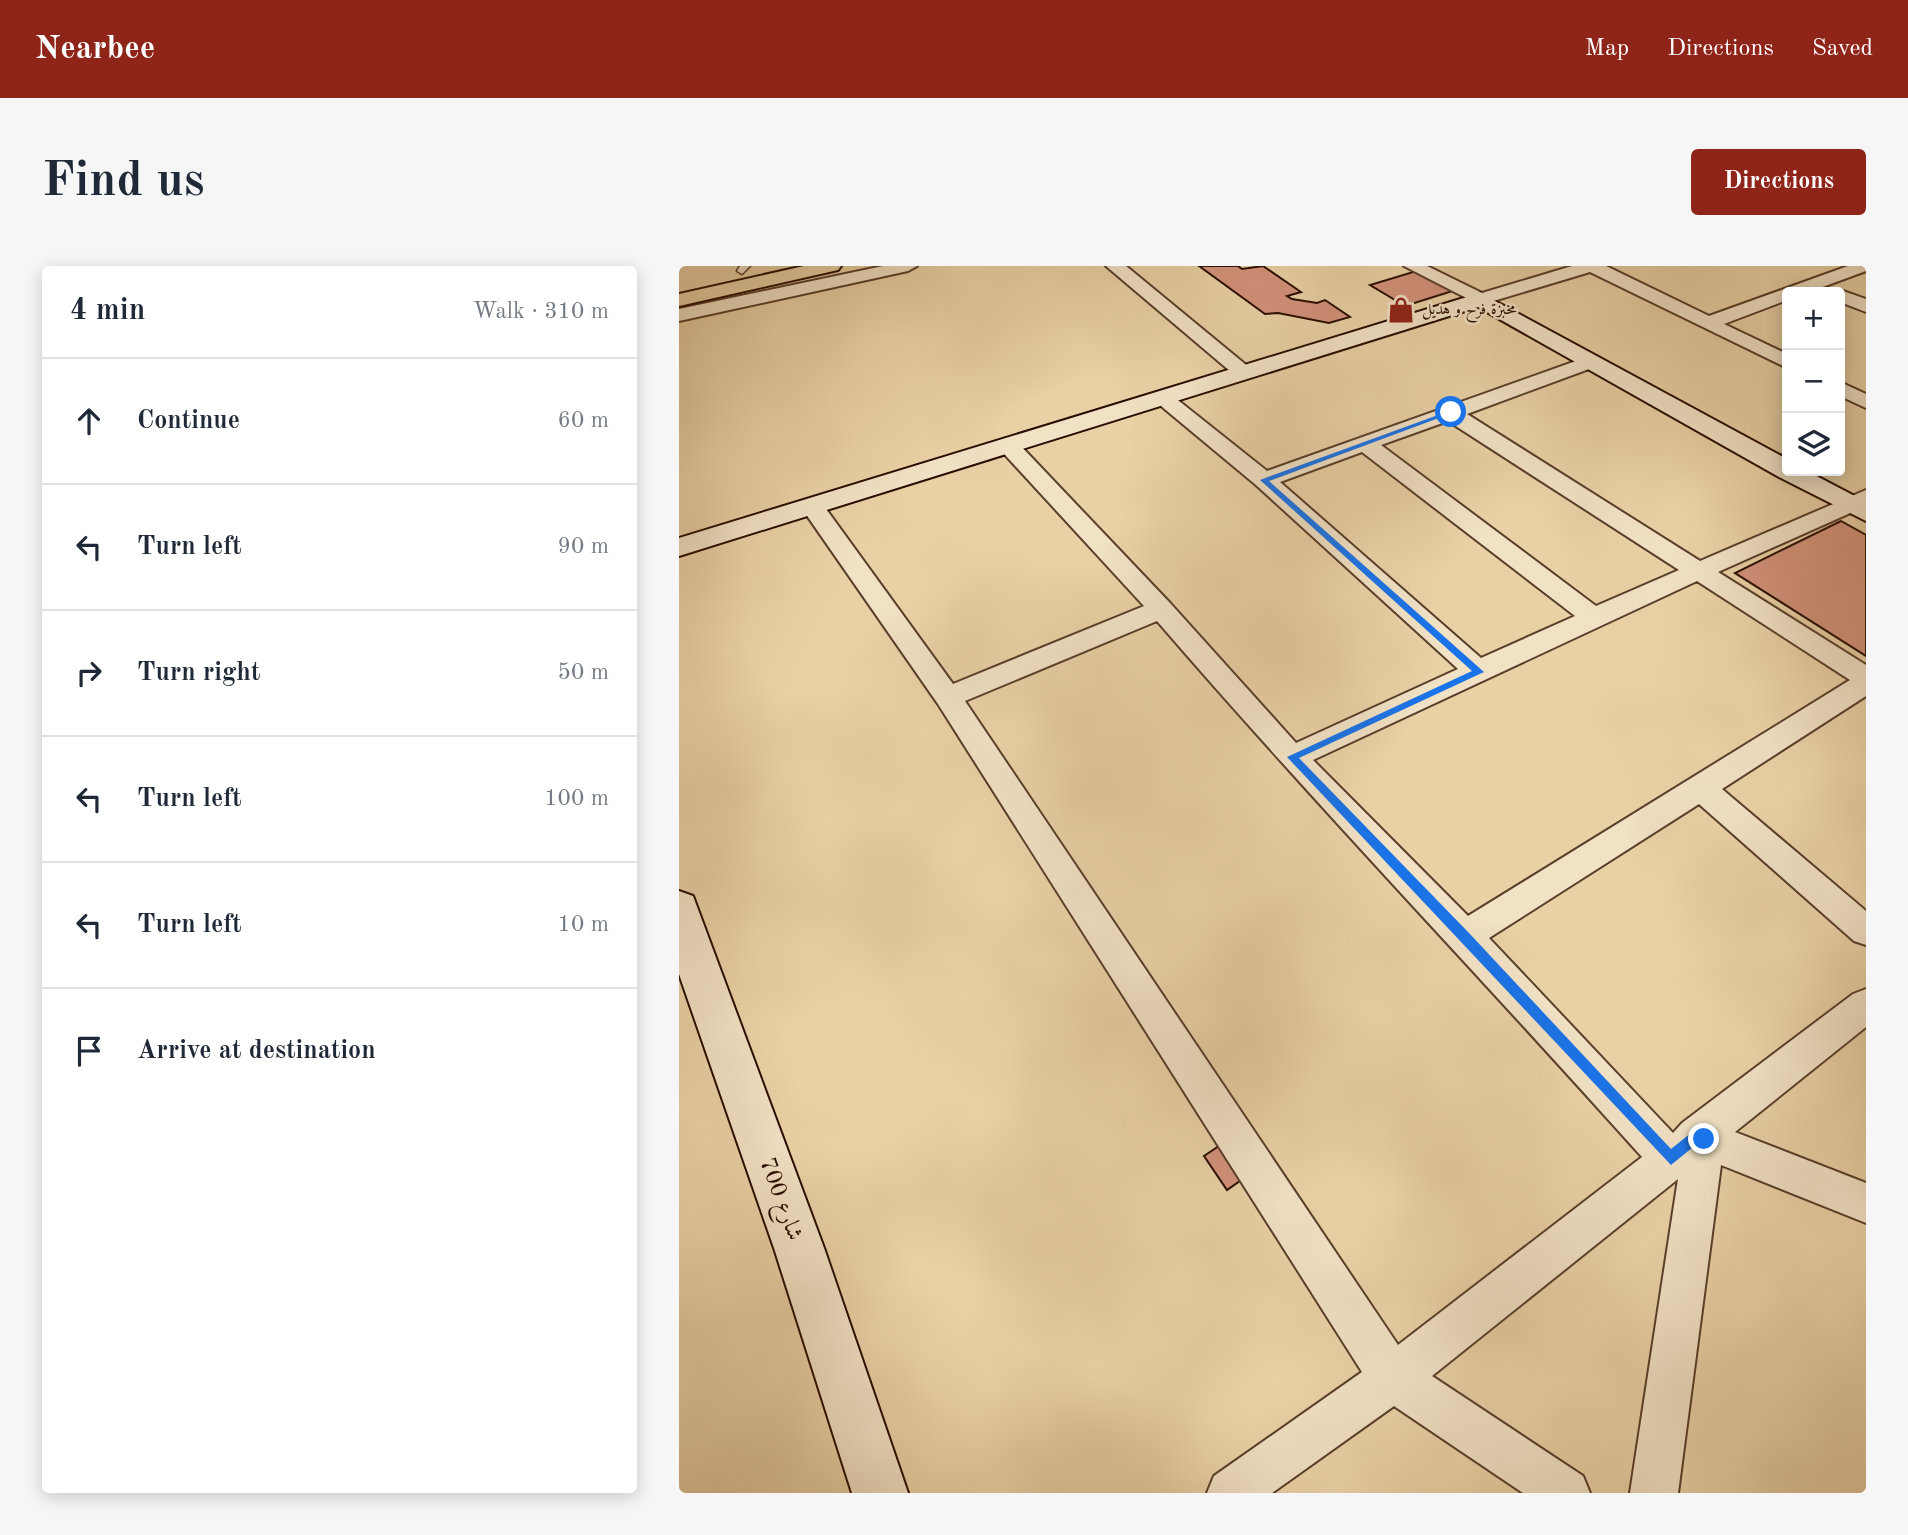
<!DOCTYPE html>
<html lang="en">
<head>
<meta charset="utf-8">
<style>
	:root { --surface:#fff; --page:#f6f6f7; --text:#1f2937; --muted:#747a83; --line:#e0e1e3; --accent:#8f2418 }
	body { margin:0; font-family:"Old Standard TT",Amiri,serif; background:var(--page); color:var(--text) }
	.controls { position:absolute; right:21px; top:21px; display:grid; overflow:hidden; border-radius:7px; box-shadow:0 4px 18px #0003 }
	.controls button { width:63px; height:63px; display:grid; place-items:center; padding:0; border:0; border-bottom:2px solid var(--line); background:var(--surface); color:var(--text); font:35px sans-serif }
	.stop { position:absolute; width:21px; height:21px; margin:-16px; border:5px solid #1a73e8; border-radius:50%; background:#fff }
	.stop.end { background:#1a73e8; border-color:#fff; box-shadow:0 2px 7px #0008 }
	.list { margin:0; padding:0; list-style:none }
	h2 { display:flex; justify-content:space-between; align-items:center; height:91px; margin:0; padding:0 28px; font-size:30px }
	h2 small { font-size:23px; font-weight:400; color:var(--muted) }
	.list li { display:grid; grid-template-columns:46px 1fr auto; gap:21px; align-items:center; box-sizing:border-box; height:126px; padding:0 28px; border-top:2px solid var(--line) }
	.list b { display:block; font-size:26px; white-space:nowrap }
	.list em { font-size:23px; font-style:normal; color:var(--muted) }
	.icon { flex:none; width:38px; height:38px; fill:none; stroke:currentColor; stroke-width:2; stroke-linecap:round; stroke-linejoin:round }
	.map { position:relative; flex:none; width:1187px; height:1227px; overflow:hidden; border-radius:7px }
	header { display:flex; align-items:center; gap:42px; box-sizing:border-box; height:98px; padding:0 35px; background:var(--accent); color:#fff }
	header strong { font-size:33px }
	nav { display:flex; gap:38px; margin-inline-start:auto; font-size:24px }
	.intro { display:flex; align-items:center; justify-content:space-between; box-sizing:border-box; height:168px; padding:0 42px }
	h1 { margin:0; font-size:49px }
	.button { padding:18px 32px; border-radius:7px; background:var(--accent); color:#fff; font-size:24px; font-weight:700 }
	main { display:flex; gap:42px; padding:0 42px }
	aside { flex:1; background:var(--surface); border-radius:7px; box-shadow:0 4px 18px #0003 }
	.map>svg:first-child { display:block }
	.building { fill:#d3927b; stroke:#290d00; stroke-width:2 }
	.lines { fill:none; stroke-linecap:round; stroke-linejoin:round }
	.lane-casing { stroke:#593e2a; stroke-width:3 }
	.street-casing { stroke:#593e2a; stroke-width:4 }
	.secondary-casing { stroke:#290d00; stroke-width:4 }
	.primary-casing { stroke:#290d00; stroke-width:4 }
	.lane { fill:#f1e1c5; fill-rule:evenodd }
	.street { fill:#f1e1c5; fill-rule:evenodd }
	.secondary { fill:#f1e1c5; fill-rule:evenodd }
	.primary { fill:#e9d1a6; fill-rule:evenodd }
	.route { fill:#1a73e8 }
	.labels { text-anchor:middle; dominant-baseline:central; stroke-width:5; stroke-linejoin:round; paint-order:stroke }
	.far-poi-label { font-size:16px; fill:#290d00; stroke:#f1e1c5; text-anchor:start }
	.near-street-label { font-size:23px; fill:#290d00; stroke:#f1e1c5 }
</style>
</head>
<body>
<header>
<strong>Nearbee</strong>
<nav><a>Map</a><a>Directions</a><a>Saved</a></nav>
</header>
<div class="intro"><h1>Find us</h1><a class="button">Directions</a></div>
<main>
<aside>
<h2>4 min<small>Walk · 310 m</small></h2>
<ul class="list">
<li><svg class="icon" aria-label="ahead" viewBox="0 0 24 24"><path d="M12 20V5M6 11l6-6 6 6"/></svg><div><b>Continue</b></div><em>60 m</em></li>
<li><svg class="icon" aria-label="left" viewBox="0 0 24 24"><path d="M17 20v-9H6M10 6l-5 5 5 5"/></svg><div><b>Turn left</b></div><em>90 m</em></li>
<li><svg class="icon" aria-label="right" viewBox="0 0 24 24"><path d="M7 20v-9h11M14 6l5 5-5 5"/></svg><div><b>Turn right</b></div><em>50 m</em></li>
<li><svg class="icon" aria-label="left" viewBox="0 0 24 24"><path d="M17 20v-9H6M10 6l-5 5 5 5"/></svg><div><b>Turn left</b></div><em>100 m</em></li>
<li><svg class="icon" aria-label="left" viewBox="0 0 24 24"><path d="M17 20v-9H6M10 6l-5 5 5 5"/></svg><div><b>Turn left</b></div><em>10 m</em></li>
<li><svg class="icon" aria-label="arrive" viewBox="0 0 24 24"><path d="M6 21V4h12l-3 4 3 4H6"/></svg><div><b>Arrive at destination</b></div></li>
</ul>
</aside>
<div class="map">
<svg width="1187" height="1227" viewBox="0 0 1187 1227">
	<rect width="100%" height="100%" fill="#e9d1a6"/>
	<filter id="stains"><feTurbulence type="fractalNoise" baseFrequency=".00286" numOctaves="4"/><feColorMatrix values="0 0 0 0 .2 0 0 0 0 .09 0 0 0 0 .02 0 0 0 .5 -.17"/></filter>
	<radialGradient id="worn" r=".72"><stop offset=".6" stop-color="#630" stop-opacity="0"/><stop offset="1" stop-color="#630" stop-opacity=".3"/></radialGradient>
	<path class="building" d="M520,0H559L563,3L584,0L622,26L608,30L613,33L638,37L646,34L671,51L650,57L599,47L586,48Z
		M744,3L780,23L726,40L691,19Z
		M1162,255L1187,269V390L1056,307Z
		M552,872L575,905L548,924L525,890Z"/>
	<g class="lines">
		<g class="lane-casing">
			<path id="lane" d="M61,0H71L63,8L58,5Z"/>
		</g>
		<g class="street-casing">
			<path id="street" d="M204,0H238L229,5L0,55V43Z
				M427,0H447L572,103L575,107L572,111H558Z
				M725,0H748L803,27L893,0H927L1030,50L1169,0H1187V5L1130,26H1108V34L1045,58L1108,88V102L911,6L801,39Z
				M1161,24L1187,33V46L1161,36V26H1154Z
				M911,90L921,96L918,100L788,148L1021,295L1187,224V240L1039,306L1187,399V430L1043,523L1187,645V679L1175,675L1020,538L810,672L994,867L1003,857L1174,728L1187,723V761L1056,866L1187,917V957L1042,899L999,1227H951L999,913L753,1110L904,1210L911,1227H844L715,1140L593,1227H528L535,1210L683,1106L259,438L122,241L126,236H142L274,418L465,340L317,179L328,172L336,174L491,337L617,477L779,403L577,219L476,135L473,131L476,127H490L588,205ZM769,155L1000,304L917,340L702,179ZM683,186L896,350L802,392L601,216ZM1018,315L1171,414L789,650L634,494ZM478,355C635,537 802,711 963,891L719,1079L286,435Z
				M1161,116L1187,128V142L1161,130Z"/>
		</g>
		<g class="secondary-casing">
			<path id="secondary" d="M801,27L1108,193V205H1128L1187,236V255L1100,211L799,41L0,290V272Z
				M0,625L14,630L145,982L229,1227H173L95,982L0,708Z"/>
		</g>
		<g class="primary-casing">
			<path id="primary" d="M125,0H162L159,4L0,40V28Z"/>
		</g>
		<use href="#lane" class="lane"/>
		<use href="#street" class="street"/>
		<use href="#secondary" class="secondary"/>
		<use href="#primary" class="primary"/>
	</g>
	<path class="route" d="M770,145L776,146L590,215L805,406L620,492L790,667L992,883L1017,863L1030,868V877H1019L992,899L608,491L793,405L581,214Z"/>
	<defs>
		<g id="shop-bare" transform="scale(2.1)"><path d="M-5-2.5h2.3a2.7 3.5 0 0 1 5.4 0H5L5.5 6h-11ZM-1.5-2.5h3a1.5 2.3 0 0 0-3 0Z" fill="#8f2418" stroke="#f1e1c5" stroke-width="2.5" paint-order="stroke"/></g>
	</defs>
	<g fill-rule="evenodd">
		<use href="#shop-bare" x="722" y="44"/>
	</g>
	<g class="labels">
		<g class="far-poi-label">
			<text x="743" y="44">مخبزة فرح و هديل</text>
		</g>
		<g class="near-street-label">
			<text transform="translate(102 933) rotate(70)">شارع 700</text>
		</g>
	</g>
	<rect width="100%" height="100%" filter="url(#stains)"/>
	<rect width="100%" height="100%" fill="url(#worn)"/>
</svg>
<div class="controls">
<button>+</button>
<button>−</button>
<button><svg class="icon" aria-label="layers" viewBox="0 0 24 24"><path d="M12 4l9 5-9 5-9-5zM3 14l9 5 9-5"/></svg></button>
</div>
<div class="stop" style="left:772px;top:146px"></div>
<div class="stop end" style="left:1025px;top:873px"></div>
</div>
</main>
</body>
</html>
